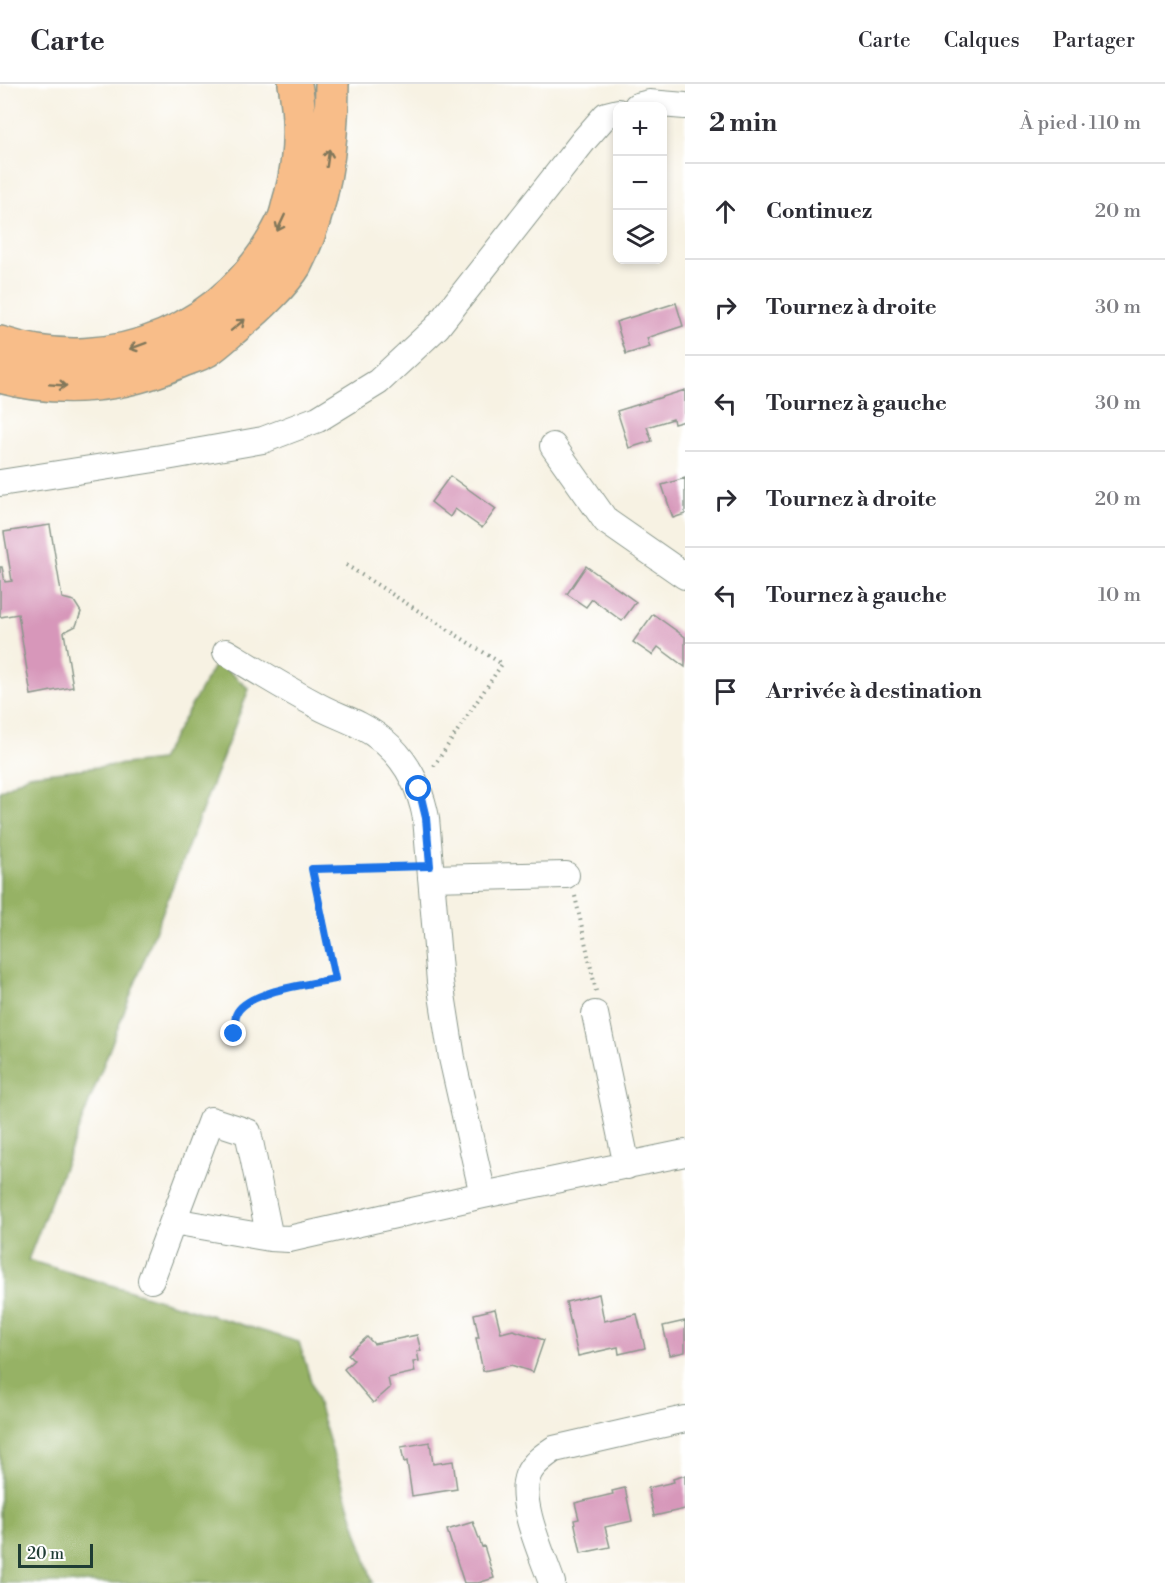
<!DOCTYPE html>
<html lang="fr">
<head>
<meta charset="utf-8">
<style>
	:root { --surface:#fff; --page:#f7f7f7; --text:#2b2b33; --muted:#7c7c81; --line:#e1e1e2 }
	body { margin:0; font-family:"Libre Bodoni",serif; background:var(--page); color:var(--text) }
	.controls { position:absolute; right:18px; top:18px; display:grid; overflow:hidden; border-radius:12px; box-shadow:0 3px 9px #0003 }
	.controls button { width:54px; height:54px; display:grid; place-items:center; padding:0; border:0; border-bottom:2px solid var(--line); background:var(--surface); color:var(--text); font:30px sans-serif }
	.scale { position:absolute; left:18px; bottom:15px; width:75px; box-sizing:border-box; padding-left:6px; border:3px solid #1f3d34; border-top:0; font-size:16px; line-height:21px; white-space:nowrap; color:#1f3d34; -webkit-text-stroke:4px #fff; paint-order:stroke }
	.stop { position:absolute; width:18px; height:18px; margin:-14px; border:4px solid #1a73e8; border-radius:50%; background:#fff }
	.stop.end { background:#1a73e8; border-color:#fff; box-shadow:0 2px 6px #0008 }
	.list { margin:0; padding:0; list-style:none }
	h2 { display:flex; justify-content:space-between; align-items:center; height:78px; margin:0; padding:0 24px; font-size:26px }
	h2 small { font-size:20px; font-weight:400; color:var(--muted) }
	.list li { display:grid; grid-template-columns:39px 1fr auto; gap:18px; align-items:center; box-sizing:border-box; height:96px; padding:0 24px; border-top:2px solid var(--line) }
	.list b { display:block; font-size:22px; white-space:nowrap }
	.list em { font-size:20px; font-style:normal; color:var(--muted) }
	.icon { flex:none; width:33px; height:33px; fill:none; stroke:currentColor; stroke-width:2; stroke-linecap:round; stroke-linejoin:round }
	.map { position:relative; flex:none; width:685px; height:1499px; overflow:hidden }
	header { display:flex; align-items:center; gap:36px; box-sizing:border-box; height:84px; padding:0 30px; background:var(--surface); border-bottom:2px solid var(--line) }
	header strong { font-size:28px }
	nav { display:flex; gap:33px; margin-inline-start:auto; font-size:21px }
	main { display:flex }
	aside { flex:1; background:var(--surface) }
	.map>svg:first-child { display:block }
	.forest { fill:#96b265; stroke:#5a784c; stroke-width:1.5 }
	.building { fill:#d797ba }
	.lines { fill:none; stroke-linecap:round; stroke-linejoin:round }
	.minor-casing { stroke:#8b988c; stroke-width:28 }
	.highway-casing { stroke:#8b988c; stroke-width:36 }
	.path { stroke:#8b988c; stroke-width:4; stroke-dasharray:1.5 4.5; stroke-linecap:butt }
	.minor { stroke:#fff; stroke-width:26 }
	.highway { stroke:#f8bd89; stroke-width:33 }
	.oneway { stroke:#81775a }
	.route { stroke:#1a73e8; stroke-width:8 }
</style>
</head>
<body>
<header>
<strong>Carte</strong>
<nav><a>Carte</a><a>Calques</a><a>Partager</a></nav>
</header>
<main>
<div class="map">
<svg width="685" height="1499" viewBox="0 0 685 1499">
	<rect width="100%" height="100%" fill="#fff"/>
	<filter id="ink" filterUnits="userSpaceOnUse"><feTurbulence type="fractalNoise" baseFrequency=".0167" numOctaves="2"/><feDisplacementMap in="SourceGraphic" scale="12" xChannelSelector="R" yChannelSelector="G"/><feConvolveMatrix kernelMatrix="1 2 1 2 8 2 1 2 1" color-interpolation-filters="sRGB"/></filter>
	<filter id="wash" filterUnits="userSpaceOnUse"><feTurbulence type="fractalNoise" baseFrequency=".008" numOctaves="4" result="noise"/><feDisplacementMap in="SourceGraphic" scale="24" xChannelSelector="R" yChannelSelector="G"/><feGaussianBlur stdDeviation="1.35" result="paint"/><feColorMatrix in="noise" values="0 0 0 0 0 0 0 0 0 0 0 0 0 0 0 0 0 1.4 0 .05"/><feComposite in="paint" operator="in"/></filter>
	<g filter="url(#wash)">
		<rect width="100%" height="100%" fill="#f7f2e3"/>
		<path class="forest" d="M217,577L249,605L28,1176L299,1258L373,1499H0V707L28,691L160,676Z"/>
		<g id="blocks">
			<path class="building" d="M676,219L683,242L647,254L650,263L626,270L616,238Z
				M685,306V337L674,340L673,335L647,343L652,357L629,364L617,327Z
				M450,392L496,425L482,444L455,425L450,433L431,418Z
				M685,394V430L673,434L662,401Z
				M50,441L62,514L74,517L81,528L76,542L64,548L73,603L31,611L18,530L0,533V483H2L5,498L12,497L4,448Z
				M586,482L636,518L622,537L592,515L586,523L567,510Z
				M653,530L685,553V583L658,563L652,571L633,558Z
				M599,1210L604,1237L637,1230L645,1264L619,1270L618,1263L578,1272L566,1218Z
				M495,1225L501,1249L513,1246L544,1256L533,1288L511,1281L483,1287L476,1254H479L474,1230Z
				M685,1237V1268L670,1271L663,1242Z
				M417,1251L421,1267H417L419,1277L413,1278L415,1288L388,1294L390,1304L373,1319L344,1285L354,1276L348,1270L367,1253L374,1260Z
				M430,1358L433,1380L453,1377L457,1405L412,1412L407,1377L404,1378L401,1363Z
				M683,1392H685V1425L654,1432L648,1404L674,1398L673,1395Z
				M625,1404L632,1437L605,1443L610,1463L581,1469L574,1436L579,1435L575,1419L613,1410L612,1407Z
				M473,1438L482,1463L484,1462L494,1494L478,1499H464L447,1446Z"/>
		</g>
	</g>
	<g filter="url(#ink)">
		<use href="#blocks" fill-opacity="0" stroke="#8b988c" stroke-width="1.5"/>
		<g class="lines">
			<g class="minor-casing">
				<path id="minor" d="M637,22L649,19L685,22
					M553,362L606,437L685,492
					M0,399L161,374L263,356L318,335L378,298L437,243L584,56L606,31L618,28
					M226,568C254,585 283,603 313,619C327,628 344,633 359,641C397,660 418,692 426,734L440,898L452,974L483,1111
					M431,794L566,791
					M595,930L627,1082
					M270,1154L248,1048L211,1036L173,1137L270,1154L289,1155L483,1111L685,1069
					M151,1196L173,1137
					M552,1499C543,1472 517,1418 528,1391C532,1380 545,1371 554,1365L685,1335"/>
			</g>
			<g class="highway-casing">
				<path id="highway" d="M0,259C113,296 231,245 283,138C287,131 288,121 291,112C301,74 302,39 295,0
					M0,292C60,308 121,303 178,278C187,274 198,271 207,266C219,258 231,246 242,237C258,224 285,198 295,181C324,124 332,63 332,0"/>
			</g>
			<path class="path" d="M346,481L502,580L434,682
				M575,812L596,907
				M235,950C235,944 235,937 236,931C245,907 311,900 335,895L312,785L408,782"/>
			<use href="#minor" class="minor"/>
			<use href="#highway" class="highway"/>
		</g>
		<defs><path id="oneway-shaft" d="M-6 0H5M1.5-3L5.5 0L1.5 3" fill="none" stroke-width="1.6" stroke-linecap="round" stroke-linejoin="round" transform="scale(1.5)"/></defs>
		<g class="oneway">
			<use href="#oneway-shaft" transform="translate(328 74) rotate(-82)"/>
			<use href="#oneway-shaft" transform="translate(281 139) rotate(115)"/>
			<use href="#oneway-shaft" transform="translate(238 241) rotate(-39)"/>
			<use href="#oneway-shaft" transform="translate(138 262) rotate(160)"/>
			<use href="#oneway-shaft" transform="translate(58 301) rotate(4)"/>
		</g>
	</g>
	<g class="lines" filter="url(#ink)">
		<path class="route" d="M234,950C235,944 235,937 236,931C245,907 311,900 335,895L312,785L430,782L426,734L419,705"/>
	</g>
</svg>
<div class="controls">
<button>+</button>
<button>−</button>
<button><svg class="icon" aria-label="layers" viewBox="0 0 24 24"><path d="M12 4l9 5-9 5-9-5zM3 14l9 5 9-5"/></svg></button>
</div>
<div class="scale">20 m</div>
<div class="stop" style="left:419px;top:705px"></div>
<div class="stop end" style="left:234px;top:950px"></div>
</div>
<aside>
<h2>2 min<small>À pied · 110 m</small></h2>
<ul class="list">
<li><svg class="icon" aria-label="ahead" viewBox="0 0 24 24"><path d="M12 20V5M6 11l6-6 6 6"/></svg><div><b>Continuez</b></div><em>20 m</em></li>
<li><svg class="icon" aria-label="right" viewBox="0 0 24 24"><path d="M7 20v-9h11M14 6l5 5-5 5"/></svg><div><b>Tournez à droite</b></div><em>30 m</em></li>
<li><svg class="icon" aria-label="left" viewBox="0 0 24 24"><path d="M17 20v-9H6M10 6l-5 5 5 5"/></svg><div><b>Tournez à gauche</b></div><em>30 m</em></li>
<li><svg class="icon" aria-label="right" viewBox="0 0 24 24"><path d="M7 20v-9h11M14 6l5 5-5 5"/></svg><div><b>Tournez à droite</b></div><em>20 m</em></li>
<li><svg class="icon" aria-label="left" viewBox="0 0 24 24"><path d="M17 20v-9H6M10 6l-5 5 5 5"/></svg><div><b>Tournez à gauche</b></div><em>10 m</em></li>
<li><svg class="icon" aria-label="arrive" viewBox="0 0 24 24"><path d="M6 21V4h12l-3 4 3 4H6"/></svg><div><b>Arrivée à destination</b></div></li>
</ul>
</aside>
</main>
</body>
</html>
